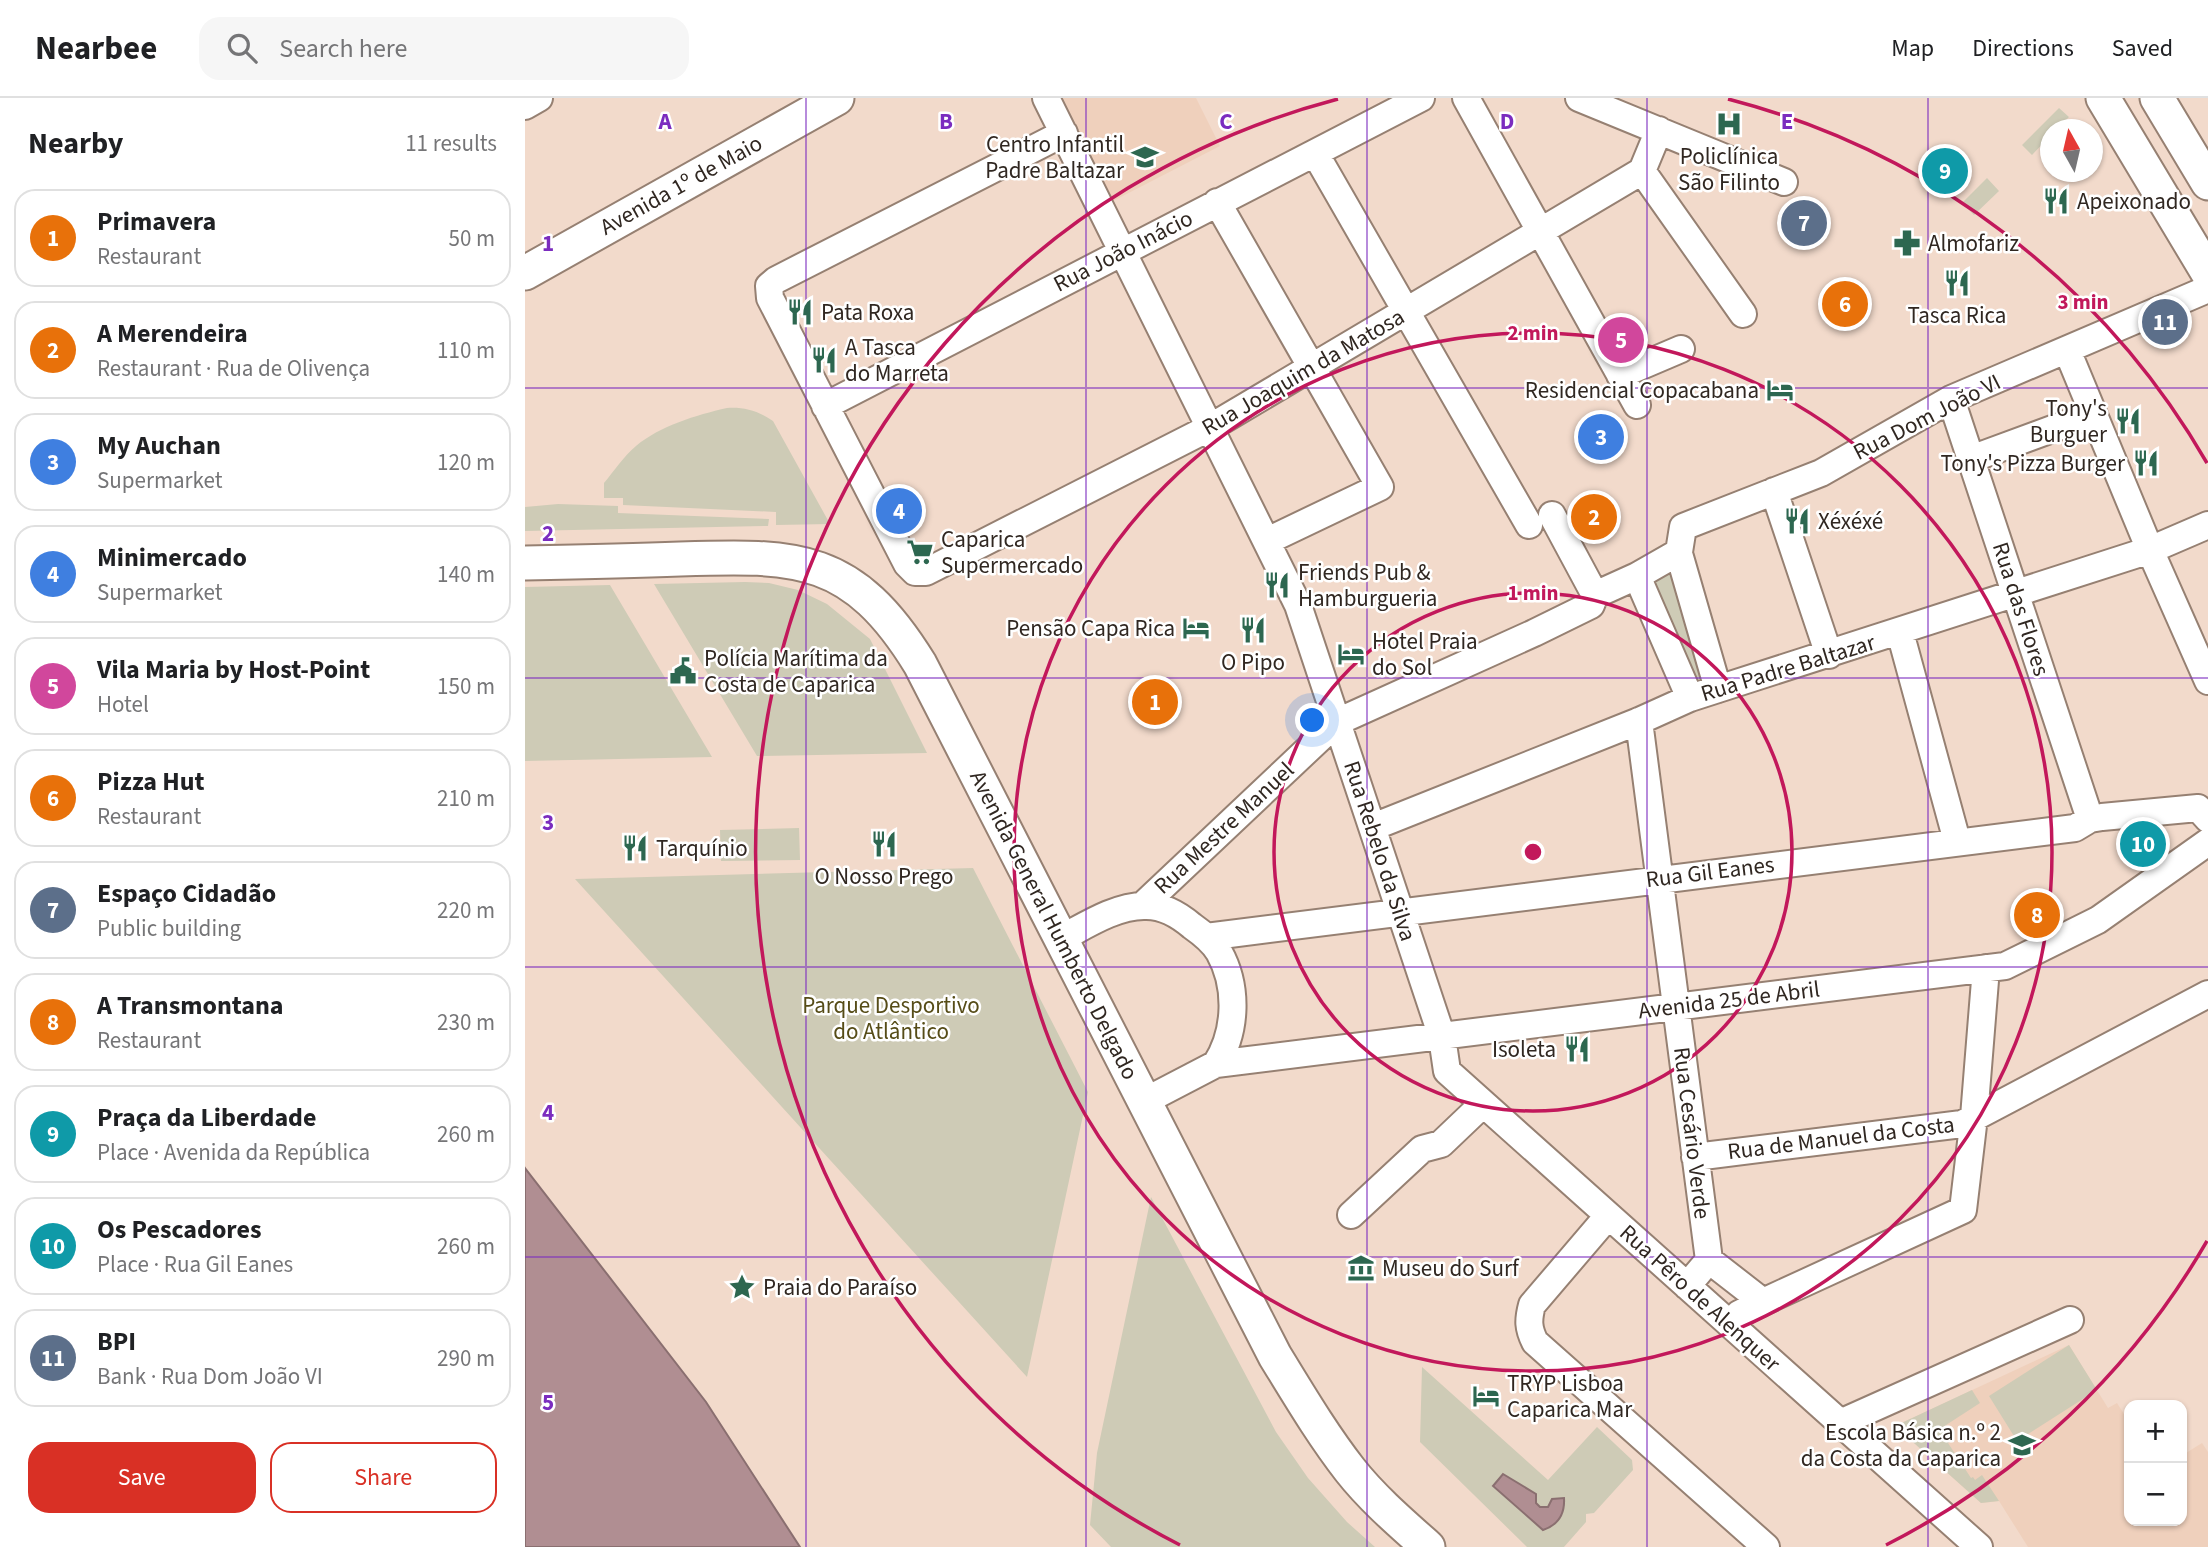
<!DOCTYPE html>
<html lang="en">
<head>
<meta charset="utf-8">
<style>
	:root { --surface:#fff; --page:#f6f6f6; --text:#202124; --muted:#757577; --line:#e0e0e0; --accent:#d93025 }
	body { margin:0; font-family:"Source Sans 3",sans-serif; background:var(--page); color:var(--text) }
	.controls { position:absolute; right:21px; bottom:21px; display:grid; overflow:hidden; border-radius:14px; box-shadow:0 2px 5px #0004 }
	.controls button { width:63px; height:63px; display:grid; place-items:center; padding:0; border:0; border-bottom:2px solid var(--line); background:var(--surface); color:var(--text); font:35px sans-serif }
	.compass { position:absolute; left:1515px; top:21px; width:63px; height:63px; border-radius:50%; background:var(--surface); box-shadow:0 2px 5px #0004; rotate:352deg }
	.you { position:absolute; left:788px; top:623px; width:24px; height:24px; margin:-18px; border:5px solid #fff; border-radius:50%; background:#1a73e8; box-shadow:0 0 0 10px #1a73e833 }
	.badge { display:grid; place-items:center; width:46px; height:46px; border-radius:50%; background:var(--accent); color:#fff; font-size:23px; font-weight:700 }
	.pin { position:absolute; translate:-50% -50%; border:4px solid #fff; box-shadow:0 2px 7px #0006 }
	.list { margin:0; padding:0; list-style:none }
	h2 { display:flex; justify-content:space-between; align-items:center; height:91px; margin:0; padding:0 28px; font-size:30px }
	h2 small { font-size:23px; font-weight:400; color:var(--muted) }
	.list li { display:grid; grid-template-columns:46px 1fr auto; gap:21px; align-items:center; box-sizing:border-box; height:98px; margin:0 14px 14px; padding:0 14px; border:2px solid var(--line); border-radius:21px }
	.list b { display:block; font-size:26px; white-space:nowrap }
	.list p { margin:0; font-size:23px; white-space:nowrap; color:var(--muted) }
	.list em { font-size:23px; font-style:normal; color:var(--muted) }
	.actions { display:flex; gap:14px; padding:21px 28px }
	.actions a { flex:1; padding:16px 0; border:2px solid var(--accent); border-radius:21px; text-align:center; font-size:24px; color:var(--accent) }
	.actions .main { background:var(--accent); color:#fff }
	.icon { flex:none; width:38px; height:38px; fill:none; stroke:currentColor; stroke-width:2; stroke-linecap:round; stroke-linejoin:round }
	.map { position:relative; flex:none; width:1683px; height:1449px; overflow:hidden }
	header { display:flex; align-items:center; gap:42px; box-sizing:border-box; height:98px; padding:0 35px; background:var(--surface); border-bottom:2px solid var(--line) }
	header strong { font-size:33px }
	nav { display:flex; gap:38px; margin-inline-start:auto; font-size:24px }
	.search { width:490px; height:63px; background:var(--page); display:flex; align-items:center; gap:18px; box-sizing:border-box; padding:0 24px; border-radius:21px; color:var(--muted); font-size:26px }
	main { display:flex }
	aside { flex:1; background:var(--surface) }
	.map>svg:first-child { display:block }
	.built { fill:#efd0bc }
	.green { fill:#cecbb6 }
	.water { fill:#b08e92; stroke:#8a6f70; stroke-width:2 }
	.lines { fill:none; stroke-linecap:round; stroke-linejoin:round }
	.minor-casing { stroke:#968072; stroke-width:30 }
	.major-casing { stroke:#968072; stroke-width:37 }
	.minor { stroke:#fff; stroke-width:26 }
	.major { stroke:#fff; stroke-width:33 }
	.grid { fill:none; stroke:#7b2cbf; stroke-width:2; stroke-opacity:0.55 }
	.ring { fill:none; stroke:#c2185b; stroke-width:3.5 }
	.labels { text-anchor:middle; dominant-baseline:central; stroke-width:5; stroke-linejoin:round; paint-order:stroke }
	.poi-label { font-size:23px; fill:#302721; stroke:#fff; text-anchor:start }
	.street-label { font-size:23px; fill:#302721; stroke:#fff }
	.park-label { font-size:23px; fill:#564c17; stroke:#fff }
	.grid-label { font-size:23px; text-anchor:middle; font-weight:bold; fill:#7b2cbf; stroke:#fff; stroke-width:5; stroke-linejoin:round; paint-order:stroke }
	.centre { fill:#c2185b; stroke:#fff; stroke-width:3.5 }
	.ring-label { font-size:21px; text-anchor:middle; font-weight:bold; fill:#c2185b; stroke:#fff; stroke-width:5; stroke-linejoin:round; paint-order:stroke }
</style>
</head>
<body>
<header>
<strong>Nearbee</strong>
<div class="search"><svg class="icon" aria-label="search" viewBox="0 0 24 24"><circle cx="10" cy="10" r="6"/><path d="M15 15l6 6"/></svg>Search here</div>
<nav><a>Map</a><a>Directions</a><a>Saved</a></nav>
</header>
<main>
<aside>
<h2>Nearby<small>11 results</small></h2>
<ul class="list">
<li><span class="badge" style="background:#e8710a">1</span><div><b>Primavera</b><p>Restaurant</p></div><em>50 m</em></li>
<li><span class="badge" style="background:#e8710a">2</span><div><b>A Merendeira</b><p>Restaurant · Rua de Olivença</p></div><em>110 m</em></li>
<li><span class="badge" style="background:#3f7fe0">3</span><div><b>My Auchan</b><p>Supermarket</p></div><em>120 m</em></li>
<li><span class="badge" style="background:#3f7fe0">4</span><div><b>Minimercado</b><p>Supermarket</p></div><em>140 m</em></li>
<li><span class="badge" style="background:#d1479c">5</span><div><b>Vila Maria by Host-Point</b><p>Hotel</p></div><em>150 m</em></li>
<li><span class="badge" style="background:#e8710a">6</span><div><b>Pizza Hut</b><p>Restaurant</p></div><em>210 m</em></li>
<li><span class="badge" style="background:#5c6f8a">7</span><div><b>Espaço Cidadão</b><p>Public building</p></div><em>220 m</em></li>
<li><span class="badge" style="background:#e8710a">8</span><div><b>A Transmontana</b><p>Restaurant</p></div><em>230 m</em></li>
<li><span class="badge" style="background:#0f9aa8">9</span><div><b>Praça da Liberdade</b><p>Place · Avenida da República</p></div><em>260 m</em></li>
<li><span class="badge" style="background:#0f9aa8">10</span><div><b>Os Pescadores</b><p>Place · Rua Gil Eanes</p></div><em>260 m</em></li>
<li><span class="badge" style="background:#5c6f8a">11</span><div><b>BPI</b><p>Bank · Rua Dom João VI</p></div><em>290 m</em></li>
</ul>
<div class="actions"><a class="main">Save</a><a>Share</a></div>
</aside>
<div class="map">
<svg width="1683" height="1449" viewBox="0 0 1683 1449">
	<rect width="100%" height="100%" fill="#f2dacb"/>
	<path class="built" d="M537,0H671L695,48L588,103Z
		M1544,1247L1583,1310L1592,1305L1604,1324V1423H1657V1350L1661,1355L1677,1345L1683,1354V1449H1503L1474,1403L1456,1405L1370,1328Z"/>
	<path class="green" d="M1534,10L1544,19L1532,31L1526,32L1525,38L1507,57L1497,47Z
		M1462,80L1474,93L1449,117L1437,105Z
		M202,310C220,309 233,313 248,323L305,426L251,427V414L98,407V400H79V385C89,373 99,358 111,348C135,328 171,317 202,310Z
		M33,406L93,408V415L244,421L243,428L0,433V409Z
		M1150,474L1182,577L1173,587L1128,483Z
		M220,484L244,485L273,492L302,506L345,541L402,655L232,658L129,486Z
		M85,487L187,659L0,663V489Z
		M274,730L275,762L196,763L195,732Z
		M448,770L563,994L502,1279L50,781Z
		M626,1099L751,1334L783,1380L822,1424L850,1449H586L565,1427L572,1355Z
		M1544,1247L1572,1292L1492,1343L1464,1298Z
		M897,1269L1023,1382L1072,1329L1107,1362L1108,1372L1069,1415L1061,1416V1424L1039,1449H1002L895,1344Z
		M1447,1292L1455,1305L1418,1329L1426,1342L1423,1345L1446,1380L1448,1379L1450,1382L1457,1377L1474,1403L1456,1405L1370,1328Z"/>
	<path class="water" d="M0,1070L181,1304L275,1449H0Z
		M978,1376L1011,1396V1405L1015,1409H1023L1027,1401L1039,1400C1040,1416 1033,1427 1018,1432L968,1388Z"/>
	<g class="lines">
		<g class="minor-casing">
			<path id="minor" d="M521,0L773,507L917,939L922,973L1454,1449
				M941,0L1112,307
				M1054,0L1259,84
				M0,8L14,0
				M539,35L251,182L244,188L245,200L382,466L390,474H401L686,329L1117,73L1134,32
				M790,55L1004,427
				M1117,73L1218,216
				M692,104L855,389L742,443
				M1542,252L1625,452L1683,583
				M1095,277L1156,251
				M1426,301L1565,721
				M300,308L896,0
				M1446,361L1568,316
				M1249,393L1304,557
				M1027,417L1070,497
				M1147,458L1154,454L1158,429L1296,375L1426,301L1683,191
				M1375,534L1432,743
				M1165,600L1112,478L1147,458L1155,459L1193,591
				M1114,623L1184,1162L1162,1188
				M848,729L1114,623L1165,600L1625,452L1683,427
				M617,808L812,624L1009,535L1066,507L1070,497L1112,478
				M681,839L1550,730L1565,721L1577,719L1673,710L1683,721
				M535,841C560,828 590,808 619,808C638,807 653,816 667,828C677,835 688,844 694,854C713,888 712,933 691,966L620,1003
				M691,966L1480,868L1573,822L1683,744
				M1170,1059L1437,1026L1683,896
				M826,1117L897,1051L916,1046L958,1006
				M1083,1118L1007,1207C1003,1222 1003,1230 1010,1244L1241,1449
				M1184,1162L1238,1204
				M1205,1226L1214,1216L1238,1204L1438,1112L1449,1019L1461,870
				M1315,1325L1545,1222"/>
		</g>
		<g class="major-casing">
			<path id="major" d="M1578,0L1683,175
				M1632,0L1683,85
				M0,175L312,0
				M0,465C52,464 103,463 155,461C273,457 328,457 395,566L750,1258C774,1297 797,1336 825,1372C847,1400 876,1425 903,1449"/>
		</g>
		<use href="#minor" class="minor"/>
		<use href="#major" class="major"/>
	</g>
	<path class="grid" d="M281,0V1449M561,0V1449M842,0V1449M1122,0V1449M1403,0V1449M0,290H1683M0,580H1683M0,869H1683M0,1159H1683"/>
	<g class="ring">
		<circle cx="1008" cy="754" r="259"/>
		<circle cx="1008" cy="754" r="519"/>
		<path d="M1682 1143A778 778 0 0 1 1361 1447M655 1447A778 778 0 0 1 813 1M1203 1A778 778 0 0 1 1682 365"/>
	</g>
	<defs>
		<g id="hospital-bare" transform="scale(2.1)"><path d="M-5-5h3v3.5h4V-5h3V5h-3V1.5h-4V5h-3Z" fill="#2d6750" stroke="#fff" stroke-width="2.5" paint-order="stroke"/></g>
		<g id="school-bare" transform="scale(2.1)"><path d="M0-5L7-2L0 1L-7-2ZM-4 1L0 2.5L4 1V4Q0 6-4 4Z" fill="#2d6750" stroke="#fff" stroke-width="2.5" paint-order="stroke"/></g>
		<g id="restaurant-bare" transform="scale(2.1)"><path d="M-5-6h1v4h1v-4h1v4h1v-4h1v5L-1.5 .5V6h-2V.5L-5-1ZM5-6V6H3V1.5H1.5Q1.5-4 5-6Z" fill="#2d6750" stroke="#fff" stroke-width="2.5" paint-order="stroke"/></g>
		<g id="pharmacy-bare" transform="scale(2.1)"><path d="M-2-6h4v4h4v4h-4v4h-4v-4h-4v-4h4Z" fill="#2d6750" stroke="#fff" stroke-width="2.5" paint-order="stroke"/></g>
		<g id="hotel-bare" transform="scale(2.1)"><path d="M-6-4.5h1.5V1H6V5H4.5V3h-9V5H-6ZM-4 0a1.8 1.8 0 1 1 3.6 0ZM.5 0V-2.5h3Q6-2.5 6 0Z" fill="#2d6750" stroke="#fff" stroke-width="2.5" paint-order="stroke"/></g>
		<g id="supermarket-bare" transform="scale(2.1)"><path d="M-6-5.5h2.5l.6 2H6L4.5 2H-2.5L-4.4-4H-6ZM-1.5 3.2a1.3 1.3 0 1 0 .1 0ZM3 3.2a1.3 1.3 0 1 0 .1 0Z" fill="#2d6750" stroke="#fff" stroke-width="2.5" paint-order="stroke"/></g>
		<g id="civic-bare" transform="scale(2.1)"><path d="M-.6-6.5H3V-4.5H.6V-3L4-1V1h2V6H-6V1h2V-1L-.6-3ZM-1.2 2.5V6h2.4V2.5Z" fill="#2d6750" stroke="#fff" stroke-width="2.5" paint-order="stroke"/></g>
		<g id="museum-bare" transform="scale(2.1)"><path d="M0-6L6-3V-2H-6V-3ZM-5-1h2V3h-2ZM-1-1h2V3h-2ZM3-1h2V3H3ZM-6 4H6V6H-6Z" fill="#2d6750" stroke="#fff" stroke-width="2.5" paint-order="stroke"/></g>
		<g id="sight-bare" transform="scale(2.1)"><path d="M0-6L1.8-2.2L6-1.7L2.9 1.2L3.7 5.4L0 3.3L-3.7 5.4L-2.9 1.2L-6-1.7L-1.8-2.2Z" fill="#2d6750" stroke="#fff" stroke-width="2.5" paint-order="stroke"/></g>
	</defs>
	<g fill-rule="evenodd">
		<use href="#hospital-bare" x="1204" y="26"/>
		<use href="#school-bare" x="620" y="59"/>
		<use href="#restaurant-bare" x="1531" y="103"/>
		<use href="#pharmacy-bare" x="1382" y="145"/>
		<use href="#restaurant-bare" x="1432" y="185"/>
		<use href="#restaurant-bare" x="275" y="214"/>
		<use href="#restaurant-bare" x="299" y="262"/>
		<use href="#hotel-bare" x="1255" y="292"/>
		<use href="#restaurant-bare" x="1603" y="323"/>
		<use href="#restaurant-bare" x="1621" y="365"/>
		<use href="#restaurant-bare" x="1272" y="423"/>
		<use href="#supermarket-bare" x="395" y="454"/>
		<use href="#restaurant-bare" x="752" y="487"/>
		<use href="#hotel-bare" x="671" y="530"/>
		<use href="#restaurant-bare" x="728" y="532"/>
		<use href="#hotel-bare" x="826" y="556"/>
		<use href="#civic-bare" x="158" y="573"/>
		<use href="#restaurant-bare" x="359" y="746"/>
		<use href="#restaurant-bare" x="110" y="750"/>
		<use href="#restaurant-bare" x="1052" y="951"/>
		<use href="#museum-bare" x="836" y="1170"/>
		<use href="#sight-bare" x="217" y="1189"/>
		<use href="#hotel-bare" x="961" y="1298"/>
		<use href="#school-bare" x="1497" y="1347"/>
	</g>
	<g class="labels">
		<g class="poi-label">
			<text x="599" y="46" text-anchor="end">Centro Infantil<tspan x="599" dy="26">Padre Baltazar</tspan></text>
			<text x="1204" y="58" text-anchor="middle">Policlínica<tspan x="1204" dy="26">São Filinto</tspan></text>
			<text x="1552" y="103">Apeixonado</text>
			<text x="1403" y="145">Almofariz</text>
			<text x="296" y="214">Pata Roxa</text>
			<text x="1432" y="217" text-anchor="middle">Tasca Rica</text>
			<text x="320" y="249">A Tasca<tspan x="320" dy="26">do Marreta</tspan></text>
			<text x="1234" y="292" text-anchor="end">Residencial Copacabana</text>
			<text x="1582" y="310" text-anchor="end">Tony's<tspan x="1582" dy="26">Burguer</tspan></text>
			<text x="1600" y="365" text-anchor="end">Tony's Pizza Burger</text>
			<text x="1293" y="423">Xéxéxé</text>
			<text x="416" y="441">Caparica<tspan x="416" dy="26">Supermercado</tspan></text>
			<text x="773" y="474">Friends Pub &amp;<tspan x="773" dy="26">Hamburgueria</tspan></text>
			<text x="650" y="530" text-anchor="end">Pensão Capa Rica</text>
			<text x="847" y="543">Hotel Praia<tspan x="847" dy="26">do Sol</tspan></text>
			<text x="179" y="560">Polícia Marítima da<tspan x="179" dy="26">Costa de Caparica</tspan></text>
			<text x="728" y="564" text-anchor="middle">O Pipo</text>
			<text x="131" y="750">Tarquínio</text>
			<text x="359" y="778" text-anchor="middle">O Nosso Prego</text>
			<text x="1031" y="951" text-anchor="end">Isoleta</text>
			<text x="857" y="1170">Museu do Surf</text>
			<text x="238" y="1189">Praia do Paraíso</text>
			<text x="982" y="1285">TRYP Lisboa<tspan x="982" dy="26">Caparica Mar</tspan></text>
			<text x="1476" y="1334" text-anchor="end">Escola Básica n.º 2<tspan x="1476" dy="26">da Costa da Caparica</tspan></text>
		</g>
		<g class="street-label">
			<text transform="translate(156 87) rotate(-29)">Avenida 1º de Maio</text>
			<text transform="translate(598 153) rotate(-27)">Rua João Inácio</text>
			<text transform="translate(778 274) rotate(-30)">Rua Joaquim da Matosa</text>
			<text transform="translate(1402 319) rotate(-27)">Rua Dom João VI</text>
			<text transform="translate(1496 511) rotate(72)">Rua das Flores</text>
			<text transform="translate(1263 570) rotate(-17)">Rua Padre Baltazar</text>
			<text transform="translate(699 730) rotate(-43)">Rua Mestre Manuel</text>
			<text transform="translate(855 753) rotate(72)">Rua Rebelo da Silva</text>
			<text transform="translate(1185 774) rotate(-7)">Rua Gil Eanes</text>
			<text transform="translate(529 827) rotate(63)">Avenida General Humberto Delgado</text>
			<text transform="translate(1204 902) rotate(-7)">Avenida 25 de Abril</text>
			<text transform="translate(1167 1035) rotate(83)">Rua Cesário Verde</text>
			<text transform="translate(1316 1040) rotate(-7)">Rua de Manuel da Costa</text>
			<text transform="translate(1175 1200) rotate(42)">Rua Pêro de Alenquer</text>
		</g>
		<g class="park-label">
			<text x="366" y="907">Parque Desportivo<tspan x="366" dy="26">do Atlântico</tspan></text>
		</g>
	</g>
	<g class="grid-label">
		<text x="140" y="31">A</text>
		<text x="421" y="31">B</text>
		<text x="701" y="31">C</text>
		<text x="982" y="31">D</text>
		<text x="1262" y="31">E</text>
		<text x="23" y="153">1</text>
		<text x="23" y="443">2</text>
		<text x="23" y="732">3</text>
		<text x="23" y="1022">4</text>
		<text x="23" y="1312">5</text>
	</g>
	<circle cx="1008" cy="754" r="10" class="centre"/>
	<g class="ring-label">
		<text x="1558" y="211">3 min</text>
		<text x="1008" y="242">2 min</text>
		<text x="1008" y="502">1 min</text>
	</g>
</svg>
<div class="controls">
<button>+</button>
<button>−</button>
</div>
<svg class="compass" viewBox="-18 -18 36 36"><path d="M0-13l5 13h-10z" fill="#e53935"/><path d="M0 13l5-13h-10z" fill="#757577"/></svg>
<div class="you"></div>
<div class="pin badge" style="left:630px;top:604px;background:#e8710a">1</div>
<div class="pin badge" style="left:1069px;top:419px;background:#e8710a">2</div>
<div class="pin badge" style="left:1076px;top:339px;background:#3f7fe0">3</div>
<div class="pin badge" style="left:374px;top:413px;background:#3f7fe0">4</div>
<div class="pin badge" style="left:1096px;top:242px;background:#d1479c">5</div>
<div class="pin badge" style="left:1320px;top:206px;background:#e8710a">6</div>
<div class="pin badge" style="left:1279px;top:125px;background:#5c6f8a">7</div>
<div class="pin badge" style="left:1512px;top:817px;background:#e8710a">8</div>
<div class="pin badge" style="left:1420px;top:73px;background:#0f9aa8">9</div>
<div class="pin badge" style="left:1618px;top:746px;background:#0f9aa8">10</div>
<div class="pin badge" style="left:1640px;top:224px;background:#5c6f8a">11</div>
</div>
</main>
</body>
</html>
